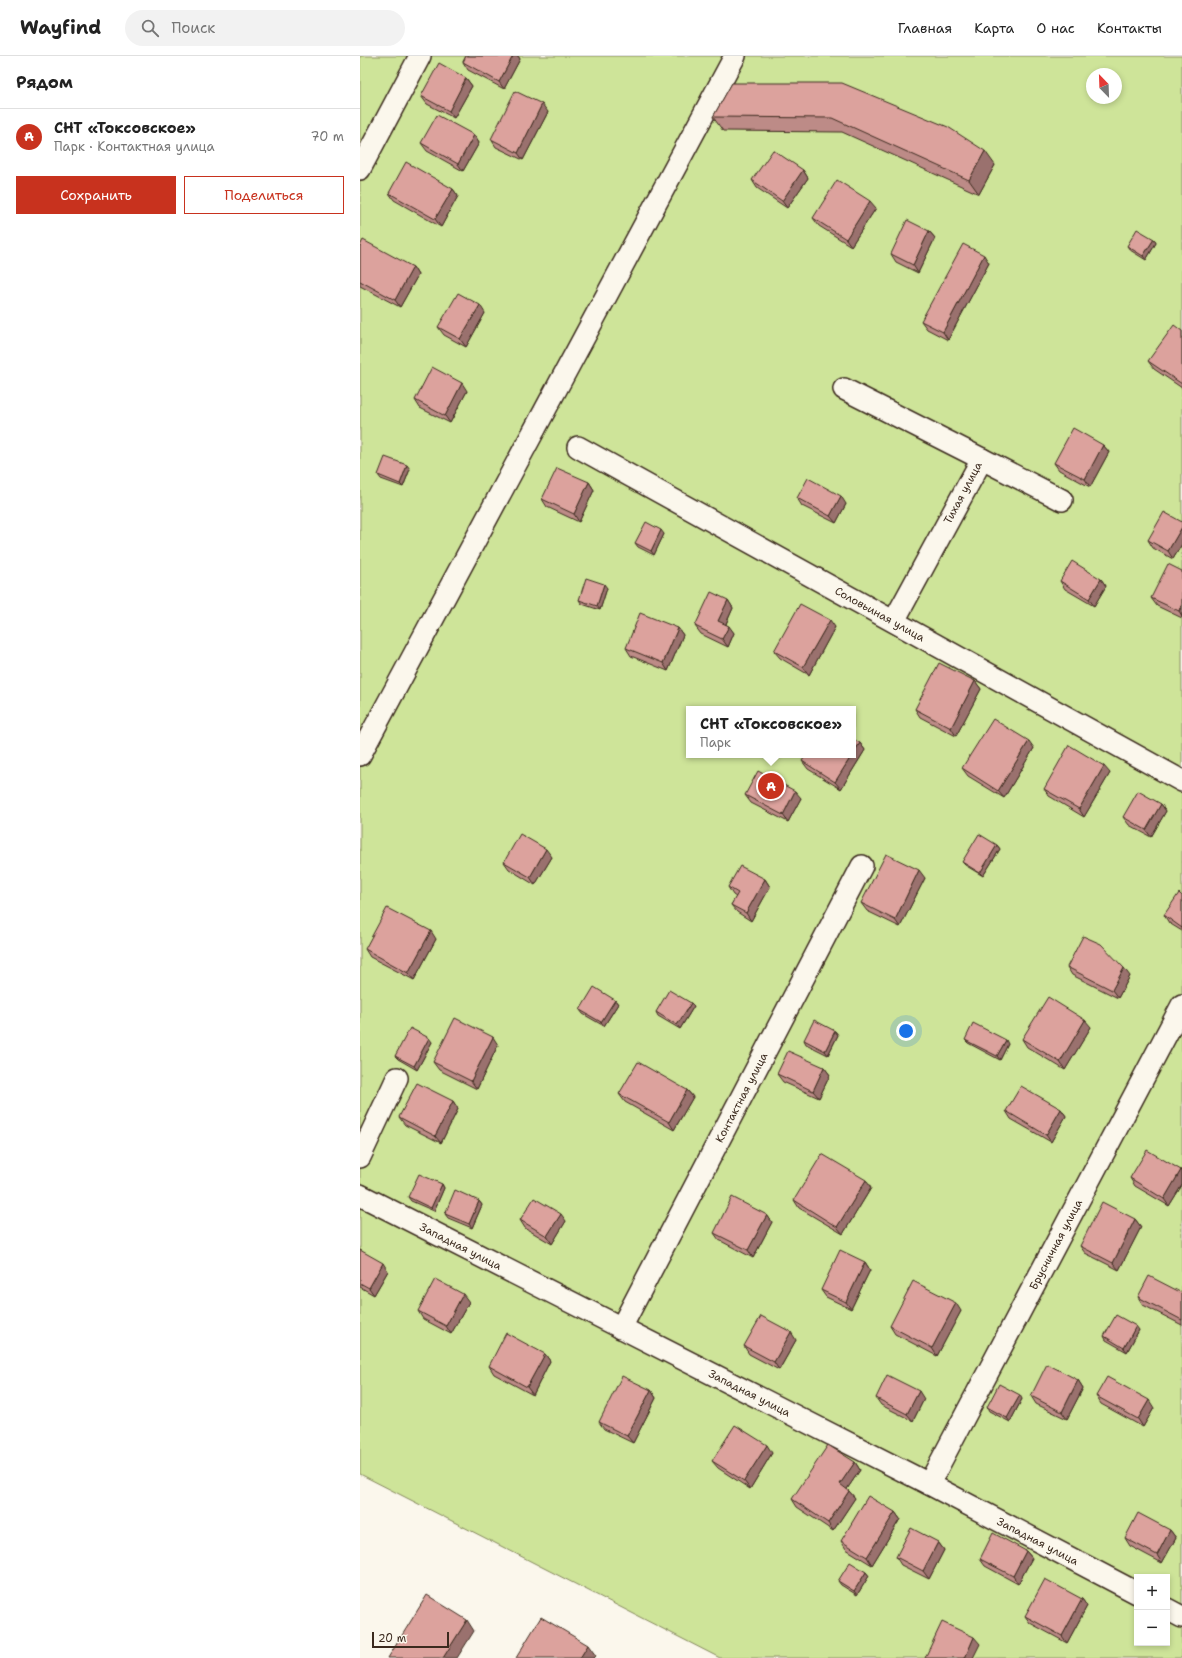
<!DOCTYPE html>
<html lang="ru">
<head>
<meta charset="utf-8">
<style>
	:root { --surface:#fff; --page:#f2f2f2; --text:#222; --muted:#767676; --line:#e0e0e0; --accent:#c8321e }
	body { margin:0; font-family:"Shantell Sans",sans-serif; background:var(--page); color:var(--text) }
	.controls { position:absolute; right:12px; bottom:12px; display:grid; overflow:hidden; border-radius:0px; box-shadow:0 2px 6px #0003 }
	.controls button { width:36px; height:36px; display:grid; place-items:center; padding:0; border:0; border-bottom:1px solid var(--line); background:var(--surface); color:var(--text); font:20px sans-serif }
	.compass { position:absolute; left:726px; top:12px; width:36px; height:36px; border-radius:50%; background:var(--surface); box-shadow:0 2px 6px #0003; rotate:337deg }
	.scale { position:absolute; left:12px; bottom:10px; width:77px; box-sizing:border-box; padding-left:4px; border:2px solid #3b2a1e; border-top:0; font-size:11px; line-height:14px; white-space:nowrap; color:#3b2a1e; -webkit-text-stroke:3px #fbf7ec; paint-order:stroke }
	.you { position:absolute; left:546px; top:975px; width:14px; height:14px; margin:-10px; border:3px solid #fff; border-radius:50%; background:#1a73e8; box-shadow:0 0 0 6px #1a73e833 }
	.badge { display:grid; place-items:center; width:26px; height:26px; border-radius:50%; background:var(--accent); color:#fff; font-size:13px; font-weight:700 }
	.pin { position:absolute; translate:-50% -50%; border:2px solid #fff; box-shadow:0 1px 4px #0006 }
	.popup { position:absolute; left:326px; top:650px; width:170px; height:52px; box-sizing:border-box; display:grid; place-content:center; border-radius:0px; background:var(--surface); filter:drop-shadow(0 1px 3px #0005); font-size:13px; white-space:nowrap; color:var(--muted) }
	.popup b { font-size:15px; color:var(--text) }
	.popup::after { content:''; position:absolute; left:50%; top:100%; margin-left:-8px; border:8px solid transparent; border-top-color:var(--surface) }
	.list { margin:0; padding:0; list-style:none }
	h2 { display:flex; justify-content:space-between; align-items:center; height:52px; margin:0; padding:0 16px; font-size:17px }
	h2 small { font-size:13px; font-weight:400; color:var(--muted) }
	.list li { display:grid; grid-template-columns:26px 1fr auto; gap:12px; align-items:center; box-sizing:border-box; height:56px; padding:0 16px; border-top:1px solid var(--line) }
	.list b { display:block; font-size:15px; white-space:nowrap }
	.list p { margin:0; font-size:13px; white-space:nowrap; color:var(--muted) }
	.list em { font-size:13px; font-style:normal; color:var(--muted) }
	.actions { display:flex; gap:8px; padding:12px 16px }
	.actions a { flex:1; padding:9px 0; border:1px solid var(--accent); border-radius:0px; text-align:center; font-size:14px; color:var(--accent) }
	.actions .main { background:var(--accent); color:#fff }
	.icon { flex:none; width:22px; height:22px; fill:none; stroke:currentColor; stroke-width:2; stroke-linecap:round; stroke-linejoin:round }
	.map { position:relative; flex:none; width:822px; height:1602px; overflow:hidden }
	header { display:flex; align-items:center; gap:24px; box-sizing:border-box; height:56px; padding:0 20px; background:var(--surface); border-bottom:1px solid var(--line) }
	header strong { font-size:19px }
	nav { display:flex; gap:22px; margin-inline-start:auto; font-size:14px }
	.search { width:280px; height:36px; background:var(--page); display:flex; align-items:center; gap:10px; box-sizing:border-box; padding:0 14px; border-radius:22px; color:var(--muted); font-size:15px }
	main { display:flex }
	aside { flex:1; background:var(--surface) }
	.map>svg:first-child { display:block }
	.green { fill:#cee499; stroke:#84875c; fill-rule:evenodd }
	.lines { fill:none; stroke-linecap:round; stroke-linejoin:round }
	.minor-casing { stroke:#3b2a1e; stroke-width:24 }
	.minor { stroke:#fbf7ec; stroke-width:21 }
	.wall { fill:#bd8b87; stroke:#3b2a1e }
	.shaded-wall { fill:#9a716e; stroke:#3b2a1e }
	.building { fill:#dca29d; stroke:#3b2a1e }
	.labels { text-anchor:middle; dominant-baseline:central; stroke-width:3; stroke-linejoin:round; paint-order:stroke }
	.street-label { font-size:11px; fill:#3b2a1e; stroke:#fbf7ec }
</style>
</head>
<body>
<header>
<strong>Wayfind</strong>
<div class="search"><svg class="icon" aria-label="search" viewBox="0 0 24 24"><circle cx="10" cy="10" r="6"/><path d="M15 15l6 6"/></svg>Поиск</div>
<nav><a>Главная</a><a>Карта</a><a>О нас</a><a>Контакты</a></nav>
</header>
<main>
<aside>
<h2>Рядом<small></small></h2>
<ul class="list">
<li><span class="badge">A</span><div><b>СНТ «Токсовское»</b><p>Парк · Контактная улица</p></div><em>70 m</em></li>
</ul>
<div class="actions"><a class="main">Сохранить</a><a>Поделиться</a></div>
</aside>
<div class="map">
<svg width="822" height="1602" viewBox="0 0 822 1602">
	<rect width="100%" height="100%" fill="#fbf7ec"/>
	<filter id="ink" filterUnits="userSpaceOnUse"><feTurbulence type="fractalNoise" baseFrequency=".025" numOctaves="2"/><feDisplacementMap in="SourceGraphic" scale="8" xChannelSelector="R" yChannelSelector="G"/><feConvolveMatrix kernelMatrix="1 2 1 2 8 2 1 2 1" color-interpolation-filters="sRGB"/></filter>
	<g filter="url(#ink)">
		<path class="green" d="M0,0H822V1602H360L0,1418ZM732,18H756V42H732ZM329,653H493V699H329ZM777,1521H807V1587H777Z"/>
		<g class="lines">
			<g class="minor-casing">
				<g id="minor">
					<path d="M0,113L60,0"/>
					<path d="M484,333L622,403L534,565"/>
					<path id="s1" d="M218,391L822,725"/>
					<path d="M622,403L702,444"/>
					<path d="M0,699L375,0"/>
					<path d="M0,1101L37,1022"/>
					<path id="s2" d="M0,1139L569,1428L777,1537"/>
					<path id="s3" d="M261,1272L502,810"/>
					<path id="s4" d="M569,1428L822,949"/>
					<path d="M807,1553L822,1561"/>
				</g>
			</g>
			<use href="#minor" class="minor"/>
		</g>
		<path class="wall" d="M106,0H158L160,3L144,33L108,14L103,6Z
			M106,22L112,30L94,62L67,48L61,40Z
			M372,27L635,109L619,138L482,76L363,75L353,61Z
			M188,56L163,104L136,91L131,83Z
			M114,79L119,87L103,115L67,95L61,87Z
			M443,114L448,122L427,152L397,132L392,124Z
			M93,133L98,140L81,171L34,144L29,137Z
			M516,152L491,190L459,170L453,162Z
			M569,175L575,182L558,217L536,206L531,198Z
			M794,183L796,187L786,204L770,194L767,190Z
			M0,190L53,211L58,219L40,251L0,230Z
			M629,207L588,284L567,273L561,265Z
			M125,257L106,291L84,279L78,271Z
			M822,275V332L794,313L788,305Z
			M107,335L90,367L60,352L55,344Z
			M743,389L749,396L730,431L699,414L694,407Z
			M50,413L43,431L21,423L18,419Z
			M229,426L234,434L219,466L187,451L182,443Z
			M437,442L486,448L476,467L442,450Z
			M822,466V488L813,503L793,492L788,484Z
			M304,478L294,499L278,491L275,487Z
			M822,515V562L797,550L791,542Z
			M741,523L746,530L734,550L705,533L700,525Z
			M247,532L240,554L222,548L219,544Z
			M368,544L373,552L366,568L374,577L368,591L341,578L335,570Z
			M475,571L449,619L420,602L414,595Z
			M318,572L323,579L308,615L271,600L266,592Z
			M615,625L621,633L596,680L560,661L555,653Z
			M500,687L505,694L481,733L448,713L442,705Z
			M674,692L644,742L608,720L602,712Z
			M750,717L724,761L689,740L684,733Z
			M385,739L441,742L428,766L391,747Z
			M801,748L806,755L791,781L769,769L763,761Z
			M637,789L640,793L623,820L605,809L602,806Z
			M192,801L175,829L149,813L144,806Z
			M565,822L540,871L507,855L501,847Z
			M405,823L410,831L391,865L377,856L371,849L376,841L373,839L368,831Z
			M822,840V875L809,867L804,859Z
			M76,883L54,924L10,901L5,893Z
			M707,911L770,920L758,942L712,919Z
			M255,944L258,948L244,970L223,958L220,954Z
			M334,950L320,973L298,960L296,956Z
			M731,971L705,1014L667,991L662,983Z
			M475,975L478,979L468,999L446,988L444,984Z
			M605,984L648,988L640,1004L608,987Z
			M72,986L57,1014L38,1003L35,1000Z
			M138,989L117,1033L79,1014L73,1006Z
			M464,1011L470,1019L459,1042L423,1026L417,1018Z
			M327,1034L333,1041L314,1074L265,1046L259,1038Z
			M93,1045L98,1053L81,1087L45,1069L39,1061Z
			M701,1053L706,1060L691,1086L651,1063L646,1055Z
			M821,1114L822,1115V1129L809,1150L775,1130L770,1122Z
			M82,1128L84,1132L74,1155L51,1145L48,1141Z
			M511,1132L483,1178L439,1152L434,1144Z
			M119,1145L122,1149L112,1172L88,1162L85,1158Z
			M407,1159L412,1166L393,1202L359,1184L354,1177Z
			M775,1163L781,1171L759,1214L725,1197L720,1190Z
			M160,1164L206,1165L192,1188L165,1172Z
			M0,1194L28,1215L14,1239L0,1231Z
			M505,1206L510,1214L491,1253L466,1241L461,1234Z
			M822,1237V1269L783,1249L778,1241Z
			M109,1246L91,1278L63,1263L58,1255Z
			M601,1255L577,1300L535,1278L530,1270Z
			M779,1274L767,1296L746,1284L744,1280Z
			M436,1284L419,1314L389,1298L384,1290Z
			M185,1298L190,1305L173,1339L134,1318L129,1310Z
			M718,1324L723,1332L707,1363L676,1348L671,1340Z
			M291,1334L296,1342L273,1387L244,1373L239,1366Z
			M736,1340L794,1352L783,1371L741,1348Z
			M516,1342L564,1343L553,1365L521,1349Z
			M662,1343L650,1366L629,1355L627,1351Z
			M412,1397L390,1433L358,1412L352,1405Z
			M495,1406L500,1414L487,1433L495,1442L473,1475L437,1451L432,1443Z
			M535,1456L540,1463L512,1509L486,1493L481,1485Z
			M810,1474L816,1482L802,1507L770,1490L765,1482Z
			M578,1486L584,1494L569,1523L541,1509L536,1501Z
			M666,1495L672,1502L658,1528L625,1510L620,1503Z
			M506,1516L509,1520L497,1539L481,1529L478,1525Z
			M722,1543L727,1550L707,1587L670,1567L665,1560Z"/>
		<path class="shaded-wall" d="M153,0H158L160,3L144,33L139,26Z
			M106,22L112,30L94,62L89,55Z
			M182,48L188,56L163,104L158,97Z
			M114,79L119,87L103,115L98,108Z
			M625,95L635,109L619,138L609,124Z
			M443,114L448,122L427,152L422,145Z
			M93,133L98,140L81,171L75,163Z
			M510,145L516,152L491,190L486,183Z
			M569,175L575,182L558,217L553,209Z
			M794,183L796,187L786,204L783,200Z
			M624,199L629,207L588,284L583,276Z
			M53,211L58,219L40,251L35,244Z
			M120,249L125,257L106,291L100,283Z
			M102,327L107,335L90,367L85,360Z
			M743,389L749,396L730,431L725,423Z
			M47,409L50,413L43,431L40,428Z
			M229,426L234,434L219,466L214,458Z
			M481,440L486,448L476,467L470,460Z
			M822,471V488L813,503L808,495Z
			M301,474L304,478L294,499L291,495Z
			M741,523L746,530L734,550L729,543Z
			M244,528L247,532L240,554L237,550Z
			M368,544L373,552L364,572L358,565Z
			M822,548V560L819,555Z
			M470,564L475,571L449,619L443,611Z
			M369,570L374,577L368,591L362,583Z
			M318,572L323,579L308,615L303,607Z
			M615,625L621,633L596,680L591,672Z
			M669,685L674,692L644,742L638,735Z
			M500,687L505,694L481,733L475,726L492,699H493V697Z
			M744,710L750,717L724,761L719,753Z
			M435,735L441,742L428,766L423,759Z
			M801,748L806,755L791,781L786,774Z
			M637,789L640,793L623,820L620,817Z
			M186,793L192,801L175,829L170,821Z
			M559,814L565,822L540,871L535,864Z
			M405,823L410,831L391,865L386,857Z
			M71,875L76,883L54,924L48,917Z
			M764,912L770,920L758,942L752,934Z
			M255,944L258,948L244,970L241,966Z
			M331,947L334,950L320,973L317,969Z
			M725,964L731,971L705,1014L700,1006Z
			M475,975L478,979L468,999L465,995Z
			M133,981L138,989L117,1033L111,1025Z
			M69,982L72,986L57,1014L54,1010Z
			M646,984L648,988L640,1004L637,1000Z
			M464,1011L470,1019L459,1042L453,1035Z
			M327,1034L333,1041L314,1074L309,1066Z
			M93,1045L98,1053L81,1087L75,1080Z
			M701,1053L706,1060L691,1086L686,1079Z
			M821,1114L822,1115V1129L809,1150L804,1143Z
			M506,1124L511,1132L483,1178L477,1171Z
			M82,1128L84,1132L74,1155L71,1152Z
			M119,1145L122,1149L112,1172L109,1168Z
			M201,1158L206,1165L192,1188L187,1180Z
			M407,1159L412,1166L393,1202L388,1194Z
			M775,1163L781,1171L759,1214L753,1207Z
			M505,1206L510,1214L491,1253L486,1246Z
			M23,1207L28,1215L14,1239L9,1232Z
			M103,1238L109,1246L91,1278L86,1270Z
			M596,1247L601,1255L577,1300L572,1292Z
			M776,1270L779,1274L767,1296L764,1292Z
			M431,1276L436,1284L419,1314L414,1306Z
			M185,1298L190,1305L173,1339L167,1331Z
			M718,1324L723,1332L707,1363L702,1356Z
			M291,1334L296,1342L273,1387L267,1380Z
			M559,1335L564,1343L553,1365L547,1358Z
			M660,1339L662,1343L650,1366L647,1362Z
			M789,1344L794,1352L783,1371L778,1363Z
			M407,1389L412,1397L390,1433L384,1425Z
			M495,1406L500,1414L485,1436L480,1428Z
			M489,1435L495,1442L473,1475L468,1467Z
			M535,1456L540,1463L512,1509L507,1501Z
			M810,1474L816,1482L802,1507L797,1499Z
			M578,1486L584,1494L569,1523L563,1515Z
			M666,1495L672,1502L658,1528L653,1520Z
			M506,1516L509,1520L497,1539L494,1535Z
			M722,1543L727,1550L707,1587L702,1580Z
			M107,1564L114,1575L97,1602H83Z
			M614,1581L620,1588L613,1602H605Z
			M228,1589L236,1600L234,1602H220Z"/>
		<path class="building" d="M106,0H153L139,26L103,6Z
			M79,7L106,22L89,55L61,40Z
			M372,27H482L588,71L625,95L609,124L472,62L353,61Z
			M155,35L182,48L158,97L131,83Z
			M77,59L114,79L98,108L61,87Z
			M413,94L443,114L422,145L392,124Z
			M46,106L93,133L75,163L29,137Z
			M477,124L510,145L486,183L453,162Z
			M547,164L569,175L553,209L531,198Z
			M777,173L794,183L783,200L767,190Z
			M3,184L53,211L35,244L0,225V190Z
			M603,188L624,199L583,276L561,265Z
			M98,237L120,249L100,283L78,271Z
			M814,269L822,275V328L788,305Z
			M72,311L102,327L85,360L55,344Z
			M713,372L743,389L725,423L694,407Z
			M25,401L47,409L40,428L18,419Z
			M197,412L229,426L214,458L182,443Z
			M448,422L481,440L470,460L437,442Z
			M804,456L822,466V471L808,495L788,484Z
			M286,466L301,474L291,495L275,487Z
			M712,505L741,523L729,543L700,525Z
			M808,508L822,515V548L819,555L791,542Z
			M226,522L244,528L237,550L219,544Z
			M351,536L368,544L358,565L369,570L362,583L335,570Z
			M440,548L470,564L443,611L414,595Z
			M280,557L318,572L303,607L266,592Z
			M579,607L615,625L591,672L555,653Z
			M633,663L669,685L638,735L602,712Z
			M493,683L500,687L493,697Z
			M709,689L744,710L719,753L684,733Z
			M446,699H492L475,726L442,705Z
			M398,715L435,735L423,759L385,739Z
			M778,735L801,748L786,774L763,761Z
			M160,778L186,793L170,821L144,806Z
			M619,778L637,789L620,817L602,806Z
			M526,798L559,814L535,864L501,847Z
			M380,810L405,823L386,857L371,849L378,837L368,831Z
			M819,837L822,840V872L804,859Z
			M27,852L71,875L48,917L5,893Z
			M723,880L741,888L764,912L752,934L707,911Z
			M234,931L255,944L241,966L220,954Z
			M309,934L331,947L317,969L296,956Z
			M688,941L725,964L700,1006L662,983Z
			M95,962L133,981L111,1025L73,1006Z
			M454,964L475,975L465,995L444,984Z
			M613,967L646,984L637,1000L605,984Z
			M50,972L69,982L54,1010L35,1000Z
			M428,995L464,1011L453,1035L417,1018Z
			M278,1006L327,1034L309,1066L259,1038Z
			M57,1027L93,1045L75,1080L39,1061Z
			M661,1030L701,1053L686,1079L646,1055Z
			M787,1094L821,1114L804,1143L770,1122Z
			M462,1098L506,1124L477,1171L434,1144Z
			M59,1118L82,1128L71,1152L48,1141Z
			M95,1134L119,1145L109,1168L85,1158Z
			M372,1141L407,1159L388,1194L354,1177Z
			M174,1142L201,1158L187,1180L160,1164Z
			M742,1146L775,1163L753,1207L720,1190Z
			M0,1194L23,1207L9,1232L0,1227Z
			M480,1194L505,1206L486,1246L461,1234Z
			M789,1220L822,1237V1264L778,1241Z
			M75,1223L103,1238L86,1270L58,1255Z
			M553,1225L596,1247L572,1292L530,1270Z
			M756,1259L776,1270L764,1292L744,1280Z
			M401,1260L431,1276L414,1306L384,1290Z
			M146,1277L185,1298L167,1331L129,1310Z
			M687,1308L718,1324L702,1356L671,1340Z
			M527,1319L559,1335L547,1358L516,1342Z
			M262,1320L291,1334L267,1380L239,1366Z
			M747,1321L789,1344L778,1363L736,1340Z
			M639,1328L660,1339L647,1362L627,1351Z
			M375,1369L407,1389L384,1425L352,1405Z
			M468,1389L495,1406L480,1428L489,1435L468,1467L432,1443Z
			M508,1440L535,1456L507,1501L481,1485Z
			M778,1457L810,1474L797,1499L765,1482Z
			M551,1472L578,1486L563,1515L536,1501Z
			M633,1477L666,1495L653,1520L620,1503Z
			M490,1506L506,1516L494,1535L478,1525Z
			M685,1523L722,1543L702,1580L665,1560Z
			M67,1539L107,1564L83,1602H28Z
			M181,1561L228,1589L220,1602H156Z
			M582,1566L614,1581L605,1602H565Z"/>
	</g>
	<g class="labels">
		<g class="street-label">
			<text transform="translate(603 437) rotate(-62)">Тихая улица</text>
			<text stroke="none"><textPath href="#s1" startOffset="345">Соловьиная улица</textPath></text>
			<text stroke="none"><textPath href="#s3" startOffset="260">Контактная улица</textPath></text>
			<text stroke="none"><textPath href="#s4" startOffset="271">Брусничная улица</textPath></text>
			<text stroke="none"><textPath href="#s2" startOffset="113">Западная улица</textPath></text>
			<text stroke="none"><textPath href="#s2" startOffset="437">Западная улица</textPath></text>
			<text stroke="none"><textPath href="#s2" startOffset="761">Западная улица</textPath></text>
		</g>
	</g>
</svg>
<div class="controls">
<button>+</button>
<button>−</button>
</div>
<svg class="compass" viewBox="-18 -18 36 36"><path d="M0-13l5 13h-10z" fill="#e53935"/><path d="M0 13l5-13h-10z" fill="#767676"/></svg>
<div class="scale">20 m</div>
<div class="you"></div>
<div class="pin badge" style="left:411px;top:730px">A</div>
<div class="popup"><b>СНТ «Токсовское»</b>Парк</div>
</div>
</main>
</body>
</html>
